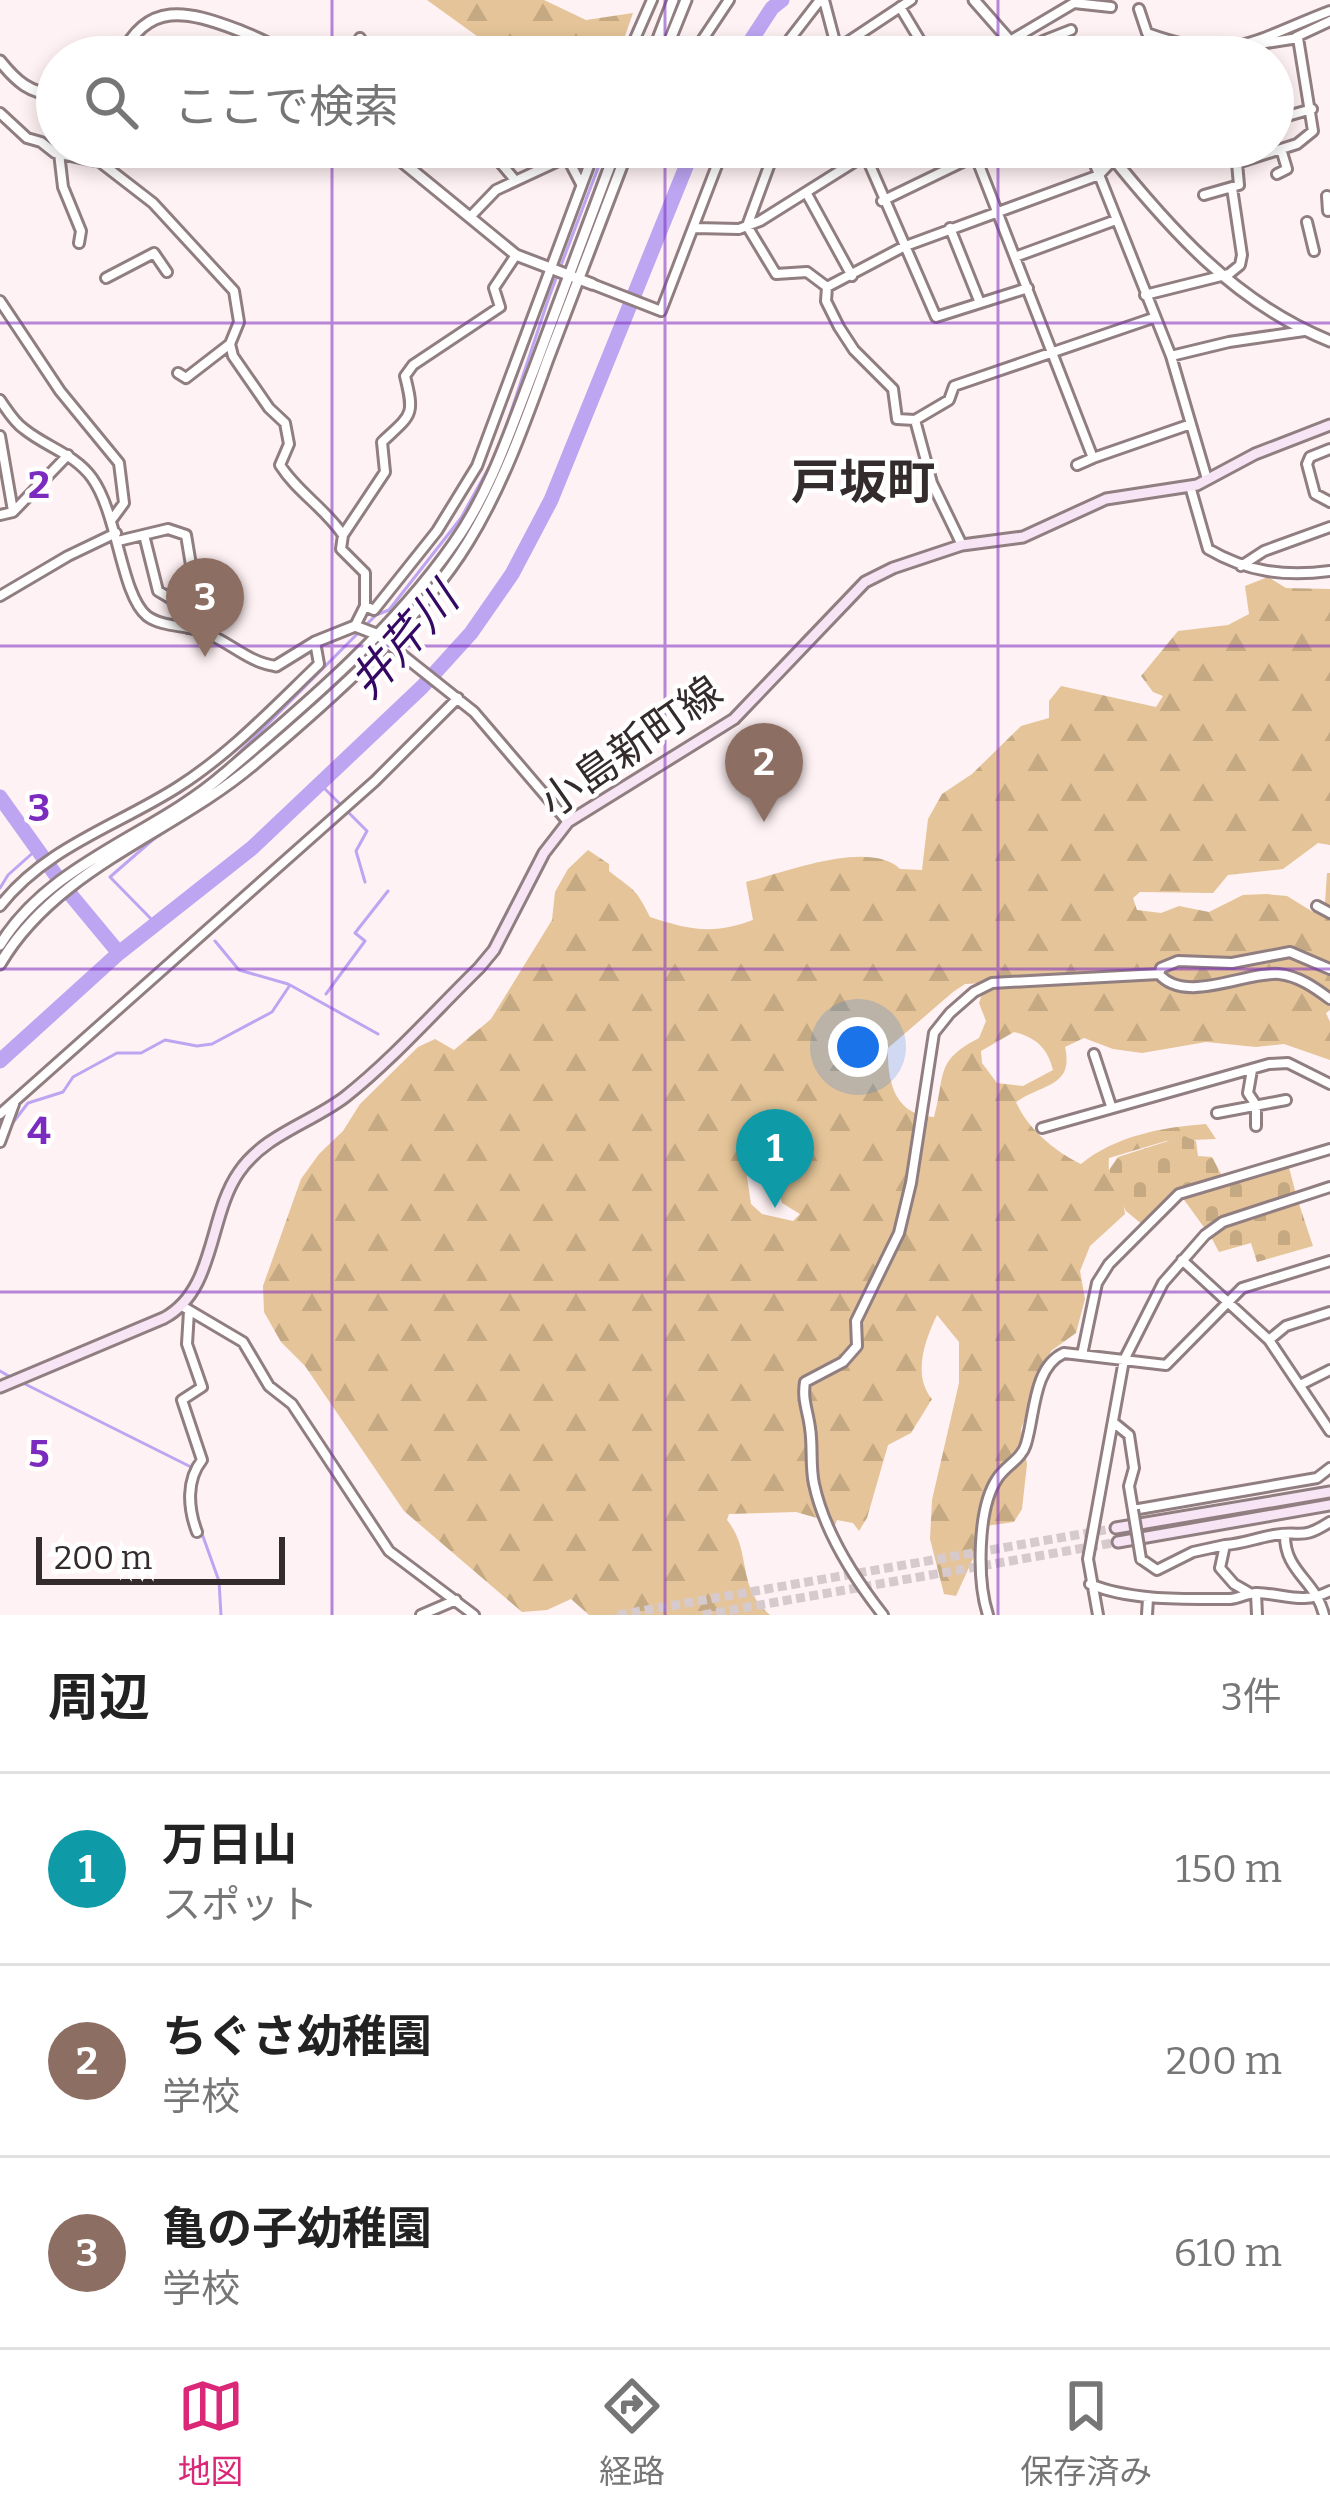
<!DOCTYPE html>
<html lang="ja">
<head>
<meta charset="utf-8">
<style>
	:root { --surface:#fff; --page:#f2f2f2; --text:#222; --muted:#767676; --line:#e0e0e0; --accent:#db2777 }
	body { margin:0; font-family:Bitter,"Noto Sans JP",serif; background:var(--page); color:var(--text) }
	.scale { position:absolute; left:36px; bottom:30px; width:249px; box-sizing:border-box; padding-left:12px; border:6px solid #332b2c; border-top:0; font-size:33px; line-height:42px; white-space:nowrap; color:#332b2c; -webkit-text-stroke:9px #fff; paint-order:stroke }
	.you { position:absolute; left:858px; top:1047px; width:42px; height:42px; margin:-30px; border:9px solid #fff; border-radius:50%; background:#1a73e8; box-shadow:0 0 0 18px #1a73e833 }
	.badge { display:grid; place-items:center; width:78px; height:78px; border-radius:50%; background:var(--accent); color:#fff; font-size:39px; font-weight:700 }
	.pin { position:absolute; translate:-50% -99px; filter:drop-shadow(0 3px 6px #0008) }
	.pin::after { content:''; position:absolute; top:63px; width:42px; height:36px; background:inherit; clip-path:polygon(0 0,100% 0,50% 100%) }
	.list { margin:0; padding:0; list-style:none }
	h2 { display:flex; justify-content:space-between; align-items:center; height:156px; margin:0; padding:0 48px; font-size:51px }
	h2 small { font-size:39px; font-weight:400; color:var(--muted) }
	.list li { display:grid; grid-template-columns:78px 1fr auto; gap:36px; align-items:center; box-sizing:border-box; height:192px; padding:0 48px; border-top:3px solid var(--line) }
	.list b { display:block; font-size:45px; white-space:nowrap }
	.list p { margin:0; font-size:39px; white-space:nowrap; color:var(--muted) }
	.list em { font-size:39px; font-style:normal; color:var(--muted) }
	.icon { flex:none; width:66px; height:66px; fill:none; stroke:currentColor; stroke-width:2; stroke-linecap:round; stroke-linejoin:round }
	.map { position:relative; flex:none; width:1330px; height:1615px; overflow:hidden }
	.search { position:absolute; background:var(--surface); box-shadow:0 6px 18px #0003; left:36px; right:36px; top:36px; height:132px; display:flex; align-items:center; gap:30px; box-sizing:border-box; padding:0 42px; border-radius:66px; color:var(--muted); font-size:45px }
	.sheet { height:732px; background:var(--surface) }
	nav { display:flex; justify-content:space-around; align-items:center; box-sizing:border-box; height:168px; border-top:3px solid var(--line); background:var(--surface); font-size:33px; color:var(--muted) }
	nav a { display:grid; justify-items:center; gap:6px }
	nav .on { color:var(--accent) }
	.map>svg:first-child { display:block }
	.forest { fill:url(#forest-firs); fill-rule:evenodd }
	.cemetery { fill:url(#cemetery-stones) }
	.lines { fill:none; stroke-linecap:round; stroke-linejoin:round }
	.stream { stroke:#bda5f2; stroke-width:3 }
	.river { stroke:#bda5f2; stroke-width:15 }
	.secondary-tunnel { stroke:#d6cacc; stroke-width:9; stroke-dasharray:9 4.5; stroke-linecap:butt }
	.minor-casing { stroke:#907e81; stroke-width:14 }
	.tertiary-casing { stroke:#907e81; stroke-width:15 }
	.secondary-casing { stroke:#907e81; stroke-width:15 }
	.minor { stroke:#fff; stroke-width:8 }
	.tertiary { stroke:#fff; stroke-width:9 }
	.secondary { stroke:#f7e4f4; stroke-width:9 }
	.minor-bridge-casing { stroke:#907e81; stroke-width:14; stroke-linecap:butt }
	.minor-bridge { stroke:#fff; stroke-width:8 }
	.grid { fill:none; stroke:#7b2cbf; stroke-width:3; stroke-opacity:0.55 }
	.labels { text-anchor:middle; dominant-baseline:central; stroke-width:9; stroke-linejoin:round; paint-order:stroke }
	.street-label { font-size:42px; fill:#332b2c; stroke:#fff }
	.water-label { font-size:45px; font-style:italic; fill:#350863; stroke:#fff }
	.quarter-label { font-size:48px; font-weight:bold; fill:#332b2c; stroke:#fff }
	.grid-label { font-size:39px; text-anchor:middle; font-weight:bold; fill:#7b2cbf; stroke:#fff; stroke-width:9; stroke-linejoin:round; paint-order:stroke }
</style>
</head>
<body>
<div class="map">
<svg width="1330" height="1615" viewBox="0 0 1330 1615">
	<defs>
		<pattern id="forest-firs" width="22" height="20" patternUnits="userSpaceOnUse" patternTransform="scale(3)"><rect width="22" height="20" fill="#e4c498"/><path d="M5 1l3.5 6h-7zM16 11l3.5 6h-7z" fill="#c4a983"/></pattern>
		<pattern id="cemetery-stones" width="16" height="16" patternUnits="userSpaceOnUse" patternTransform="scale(3)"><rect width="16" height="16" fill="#e4c498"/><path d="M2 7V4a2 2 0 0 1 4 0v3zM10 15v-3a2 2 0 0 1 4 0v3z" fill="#c4a983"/></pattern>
	</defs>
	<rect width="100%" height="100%" fill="#fff2f4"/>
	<path class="forest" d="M427,0H544L586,20L633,13L625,36L584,46L577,57H506Z
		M1268,577L1286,588L1330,589V845L1318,843L1283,869L1228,875L1213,893L1140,892L1133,898L1137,910L1161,913L1179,906L1209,912L1243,895L1266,894L1287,896L1313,912L1325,903L1327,873H1330V1010L1326,1013L1330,1022V1060L1284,1044L1256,1047L1206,1042L1142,1053L1113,1049L1084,1038L1065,1047C1074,1087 1043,1083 1016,1102C1028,1129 1054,1151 1081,1164C1115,1136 1163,1127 1206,1124L1216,1139L1166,1141L1109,1158C1106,1189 1124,1191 1125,1214L1090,1246L1080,1271L1085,1299L1076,1333L1051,1351L1021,1429L1027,1464L1022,1509L1014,1522L978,1527L976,1552L956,1596L944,1594L930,1539L932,1500L959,1383V1342L937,1315C925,1340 912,1375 932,1399L911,1433L888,1445L867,1518L859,1531L853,1523L837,1520L831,1536L817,1518L796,1512L729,1514L727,1520C753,1552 735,1586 770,1615H589L571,1599L547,1610L522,1612L404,1511L305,1366L281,1342L264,1312L263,1286L301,1179L319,1154L343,1131L360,1104L418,1047L435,1039L454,1050L491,1019L552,920L555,892L568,869L588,850L609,864V871C634,891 635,887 650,917C690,930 712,935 753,920L746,882C784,873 869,839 900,869L922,870L928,819L942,794L972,774L1021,726L1049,718V701L1061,686L1156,707L1163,696L1153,692L1141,676L1178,631L1228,625L1249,614L1245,586ZM986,983L979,1003L986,1021L979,1038C934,1061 946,1075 934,1117C895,1116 887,1082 888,1048L953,992L965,984ZM1014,1032C1036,1037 1048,1049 1053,1070L1023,1086L997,1083L982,1063L981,1051ZM757,1153L767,1160L782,1203L800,1214L793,1221L762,1214L751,1204L745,1164Z"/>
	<path class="cemetery" d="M1184,1136L1196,1141L1198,1156L1212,1157L1222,1176L1182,1188L1143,1225L1126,1211L1107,1173L1118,1157Z
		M1288,1164L1296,1194L1221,1219L1206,1230L1182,1197Z
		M1298,1201L1313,1246L1257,1262L1251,1243L1219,1252L1211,1237L1233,1222Z"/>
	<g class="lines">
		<path class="stream" d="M225,767L376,615L389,610L461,518L498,451L549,297L601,160
			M321,785L367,831L356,851L365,882
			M0,888L8,875L36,850
			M158,926L110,877L164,830
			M215,941L239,970L288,984
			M326,994L365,941L355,933L388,891
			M8,1129L28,1103L63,1092L73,1077L117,1053H141L165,1040L197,1046L212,1044L272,1012L290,985L378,1034
			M0,1371L14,1379
			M23,1383L191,1467
			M195,1487L196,1517L219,1581L221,1615"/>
		<path class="river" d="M740,57L772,8L782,0
			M0,797L65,888L119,953
			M0,1061L119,953L252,848L422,687L471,633L512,574L551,500L694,147"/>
		<path class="secondary-tunnel" d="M618,1615L1116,1528
			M703,1615L1118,1542"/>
		<g class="minor-casing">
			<path id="minor" d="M824,0L839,57
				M900,7L930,57
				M1139,9L1147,33C1233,64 1251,41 1330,11
				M1296,37L1330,21
				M360,38L361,46L373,57
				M1161,38L1165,57
				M634,41L652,0
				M1010,41L1074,3L1111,7
				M837,49L911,0
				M1023,56L1043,41L1071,30
				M602,57L611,48L646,57
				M691,57L729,0
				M776,57L820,0
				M0,113L27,138L41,142L55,153L100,162L153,203L234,291L239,322L230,344L233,356L269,408L285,423L289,444L280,465C297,492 325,508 343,535
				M1273,120L1312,109
				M487,147L515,180
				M776,147L747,226L776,274L807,272L827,287L826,301L839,327L854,350L893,389L897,419L915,420L949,400L954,386L1153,318
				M862,147L936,317L1028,288
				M972,147L1093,458L1077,465
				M1088,147L1171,356L1207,479
				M59,153L63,187L81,231L79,243
				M1277,174L1287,169L1281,149
				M807,194L852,276
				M1204,195L1239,185L1237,163L1297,144L1313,131L1298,38L1253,45L1256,57
				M1327,196L1328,211
				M882,201L975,156
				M471,216L496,190L567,157L581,184
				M1307,222L1314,251
				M695,228L739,229L760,221L878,147
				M950,228L980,303
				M1015,257L1116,220
				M106,278L154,253L167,272
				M592,284L661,311L724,147
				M827,287L903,247L1099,175L1114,159
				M1145,295L1229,274L1240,265L1242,255L1232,188
				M0,301L60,391L119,463L124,503L113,518
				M1171,356L1229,342L1304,331
				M178,373L186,378L230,344
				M0,400C7,410 14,422 24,429C46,447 75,454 92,478C118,514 121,595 147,616C162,627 184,625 201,631C228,640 248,663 276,666
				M915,420L932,483L962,545
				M0,436L13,511
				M1330,449L1310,457L1307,464L1315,494L1330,502
				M1093,458L1191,424
				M1190,486L1208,549C1247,572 1285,577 1330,571
				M0,515L13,512L68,455
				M144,535L158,591L175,601H197
				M118,541L168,529L186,535L197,601L188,628
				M1241,566L1264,551L1330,527
				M0,596L68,556L116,533
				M365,606L374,610L437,531L477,466L596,147
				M355,626L365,606V573L341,549L343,535L385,472L382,442C412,414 415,416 405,376L413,365L500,307L494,288L516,255
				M376,634L474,712L568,822
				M0,906C46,847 117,826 178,787C230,754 274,707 319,664L315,642
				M1317,906L1330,913
				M1330,969L1290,952L1232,963L1178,961L1161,968L1159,974C1185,1005 1247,971 1279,974C1298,976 1314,987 1330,999
				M1094,1054L1111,1106
				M1252,1070L1248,1093L1256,1105V1126
				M1217,1113L1286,1100
				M0,1114L375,781L458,698
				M1042,1128L1269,1064L1288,1063L1330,1084
				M0,1142L14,1104
				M1182,1260L1269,1340L1330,1431
				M182,1306L243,1342L269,1386L292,1404L389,1551L474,1615
				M189,1311L187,1344L202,1387L182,1400L202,1460C186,1480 188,1508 197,1532
				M1269,1340L1286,1326L1330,1312
				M1082,1355L1097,1283L1109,1264L1179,1194L1330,1149
				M1300,1385L1330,1370
				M1113,1422L1129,1435L1134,1468L1129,1486L1133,1510L1317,1478L1330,1468
				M1285,1534C1284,1572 1316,1580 1324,1615
				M1225,1545C1243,1544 1256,1538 1274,1535C1303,1530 1300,1541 1330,1522
				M1141,1559L1157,1570L1193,1552L1225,1545L1220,1568L1234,1584L1248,1592
				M1090,1584C1130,1601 1186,1599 1230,1599C1240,1598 1247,1593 1257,1593C1286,1594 1302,1605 1330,1591
				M1256,1593L1257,1615
				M421,1615L456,1600
				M883,1615C854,1578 824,1531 814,1484C810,1466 813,1446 810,1428C808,1411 802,1400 805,1382L843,1362L857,1346L856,1321L899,1233L911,1183L934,1033L950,1013L974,992L992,983L1159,974
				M988,1615C977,1581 977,1509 997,1479C1005,1466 1022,1459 1026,1444C1035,1415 1033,1367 1064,1353L1166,1365L1242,1288L1330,1261
				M1098,1615L1088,1559L1124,1360L1163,1283L1205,1235L1223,1222L1330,1187
				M1147,1615L1148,1598"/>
		</g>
		<g class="tertiary-casing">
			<path id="tertiary" d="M974,0L1024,57
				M121,57C147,0 188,11 238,30C255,37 274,44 288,57
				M651,57L673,0
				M663,57L686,0
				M0,61C16,81 30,94 57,95
				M384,147L516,255L592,284
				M1104,147C1167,226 1234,303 1330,341
				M276,666L315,642L355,626L376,634
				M0,945C51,862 153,836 223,775C305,705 392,632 454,543C491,491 511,428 534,369C562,295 589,221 617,147
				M0,964C56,868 173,833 254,764C325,704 420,621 468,542C503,485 525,422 548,359C575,288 602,218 629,147"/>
		</g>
		<g class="secondary-casing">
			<path id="secondary" d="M0,1387L164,1318C216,1290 208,1216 239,1172C264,1135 311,1123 345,1097C393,1059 435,1011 479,968L494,950L544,853L568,822L734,719L865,582L893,568L962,545L1023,537L1106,499L1197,485L1255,454L1330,425
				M1116,1528L1330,1492
				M1118,1542L1330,1505"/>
		</g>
		<use href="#minor" class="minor"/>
		<use href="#tertiary" class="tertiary"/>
		<use href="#secondary" class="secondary"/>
		<g class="minor-bridge-casing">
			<path id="minor-bridge" d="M629,57L634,41
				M1133,1510L1141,1559"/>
		</g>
		<use href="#minor-bridge" class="minor-bridge"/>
	</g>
	<path class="grid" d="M332,0V57M665,0V57M998,0V57M332,147V1615M665,147V1615M998,147V1615M0,323H1330M0,646H1330M0,969H1330M0,1292H1330"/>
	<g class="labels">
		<g class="street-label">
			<text transform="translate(631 747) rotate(-35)">小島新町線</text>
		</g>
		<g class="water-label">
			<text transform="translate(404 641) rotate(-48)">井芹川</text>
		</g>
		<g class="quarter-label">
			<text x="863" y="483">戸坂町</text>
		</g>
	</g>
	<g class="grid-label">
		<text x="39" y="498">2</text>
		<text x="39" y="821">3</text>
		<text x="39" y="1144">4</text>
		<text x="39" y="1467">5</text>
	</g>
</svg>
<div class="scale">200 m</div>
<div class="you"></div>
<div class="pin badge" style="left:775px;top:1208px;background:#0f9aa8">1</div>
<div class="pin badge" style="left:764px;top:822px;background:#8d6e63">2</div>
<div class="pin badge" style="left:205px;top:657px;background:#8d6e63">3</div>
<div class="search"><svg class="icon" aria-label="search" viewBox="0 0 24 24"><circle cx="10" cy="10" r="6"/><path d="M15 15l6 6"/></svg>ここで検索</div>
</div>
<section class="sheet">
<h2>周辺<small>3件</small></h2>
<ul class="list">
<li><span class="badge" style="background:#0f9aa8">1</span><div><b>万日山</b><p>スポット</p></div><em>150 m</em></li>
<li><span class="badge" style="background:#8d6e63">2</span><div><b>ちぐさ幼稚園</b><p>学校</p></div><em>200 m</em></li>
<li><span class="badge" style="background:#8d6e63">3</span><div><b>亀の子幼稚園</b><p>学校</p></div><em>610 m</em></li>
</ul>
</section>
<nav>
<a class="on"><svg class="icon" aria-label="map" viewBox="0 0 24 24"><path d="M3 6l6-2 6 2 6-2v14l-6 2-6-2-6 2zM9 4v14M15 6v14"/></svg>地図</a>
<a><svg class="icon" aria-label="directions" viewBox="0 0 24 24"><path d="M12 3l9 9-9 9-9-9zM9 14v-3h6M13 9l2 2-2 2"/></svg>経路</a>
<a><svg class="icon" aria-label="saved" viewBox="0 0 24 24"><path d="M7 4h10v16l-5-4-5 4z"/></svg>保存済み</a>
</nav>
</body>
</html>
